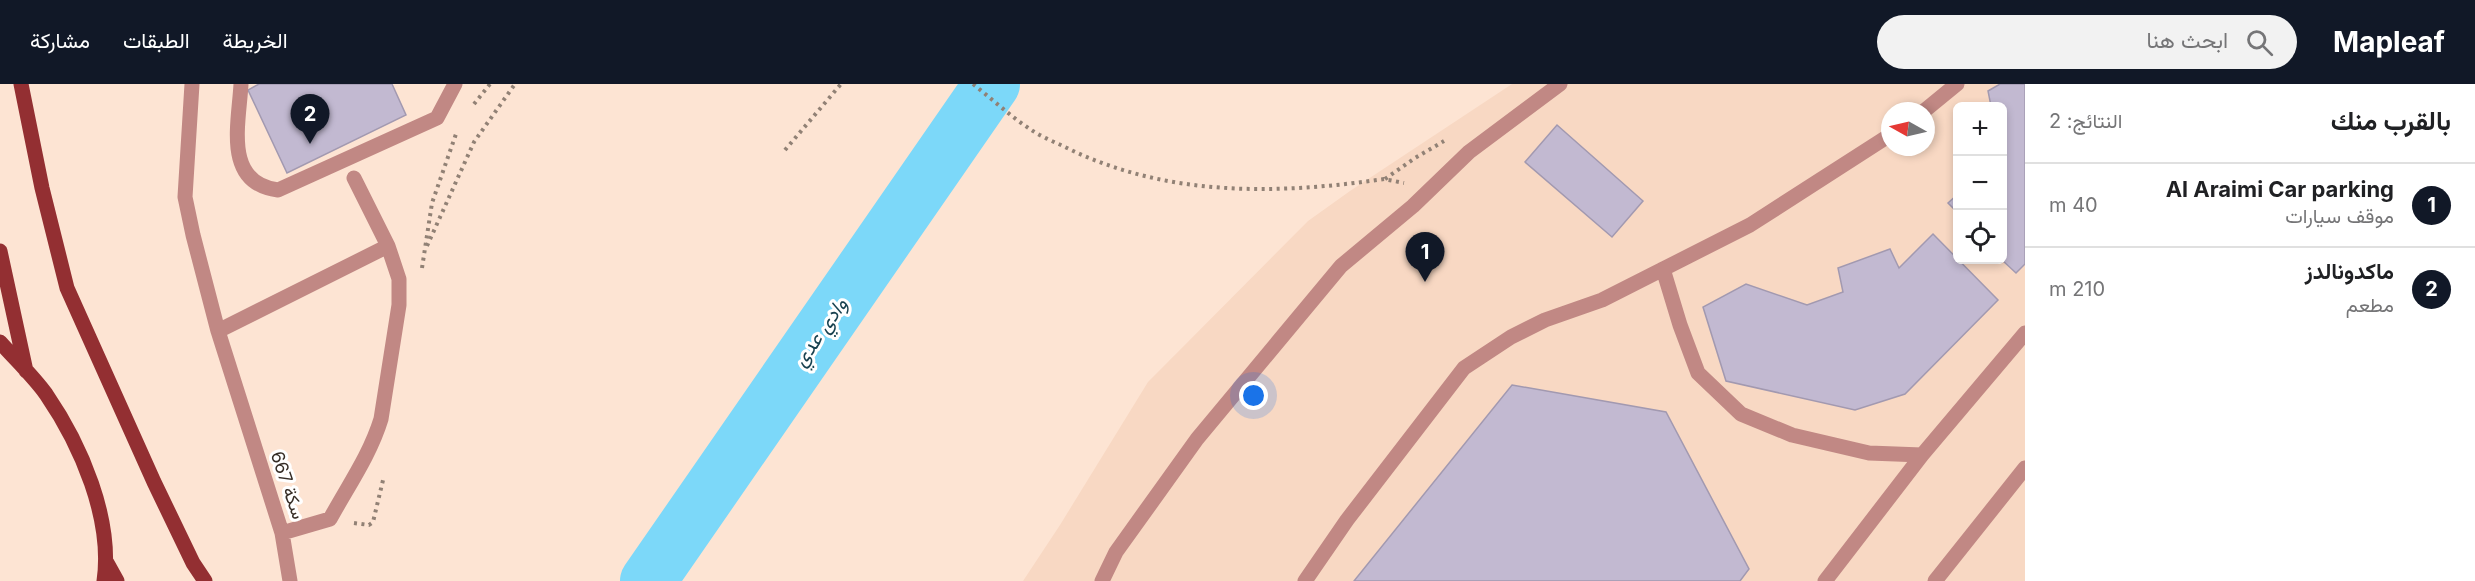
<!DOCTYPE html>
<html lang="ar">
<head>
<meta charset="utf-8">
<style>
	:root { --surface:#fff; --page:#f2f2f2; --text:#202124; --muted:#757577; --line:#e0e0e0; --accent:#111827 }
	body { margin:0; font-family:Inter,Vazirmatn,sans-serif; background:var(--page); color:var(--text); direction:rtl }
	.controls { position:absolute; right:18px; top:18px; display:grid; overflow:hidden; border-radius:9px; box-shadow:0 3px 9px #0003 }
	.controls button { width:54px; height:54px; display:grid; place-items:center; padding:0; border:0; border-bottom:2px solid var(--line); background:var(--surface); color:var(--text); font:30px sans-serif }
	.compass { position:absolute; left:1881px; top:18px; width:54px; height:54px; border-radius:50%; background:var(--surface); box-shadow:0 3px 9px #0003; rotate:278deg }
	.you { position:absolute; left:1254px; top:312px; width:21px; height:21px; margin:-15px; border:4px solid #fff; border-radius:50%; background:#1a73e8; box-shadow:0 0 0 9px #1a73e833 }
	.badge { display:grid; place-items:center; width:39px; height:39px; border-radius:50%; background:var(--accent); color:#fff; font-size:20px; font-weight:700 }
	.pin { position:absolute; translate:-50% -50px; filter:drop-shadow(0 2px 3px #0008) }
	.pin::after { content:''; position:absolute; top:32px; width:21px; height:18px; background:inherit; clip-path:polygon(0 0,100% 0,50% 100%) }
	.list { margin:0; padding:0; list-style:none }
	h2 { display:flex; justify-content:space-between; align-items:center; height:78px; margin:0; padding:0 24px; font-size:26px }
	h2 small { font-size:20px; font-weight:400; color:var(--muted) }
	.list li { display:grid; grid-template-columns:39px 1fr auto; gap:18px; align-items:center; box-sizing:border-box; height:84px; padding:0 24px; border-top:2px solid var(--line) }
	.list b { display:block; font-size:22px; white-space:nowrap }
	.list p { margin:0; font-size:20px; white-space:nowrap; color:var(--muted) }
	.list em { font-size:20px; font-style:normal; color:var(--muted) }
	.icon { flex:none; width:33px; height:33px; fill:none; stroke:currentColor; stroke-width:2; stroke-linecap:round; stroke-linejoin:round }
	.map { position:relative; flex:none; width:2025px; height:497px; overflow:hidden; direction:ltr }
	header { display:flex; align-items:center; gap:36px; box-sizing:border-box; height:84px; padding:0 30px; background:var(--accent); color:#fff }
	header strong { font-size:28px }
	nav { display:flex; gap:33px; margin-inline-start:auto; font-size:21px }
	.search { width:420px; height:54px; background:var(--page); display:flex; align-items:center; gap:15px; box-sizing:border-box; padding:0 21px; border-radius:33px; color:var(--muted); font-size:22px }
	main { display:flex }
	aside { flex:1; background:var(--surface) }
	.map>svg:first-child { display:block }
	.built { fill:#f8d8c3; fill-rule:evenodd }
	.lines { fill:none; stroke-linecap:round; stroke-linejoin:round }
	.river { stroke:#7cd8f9; stroke-width:56 }
	.building { fill:#c2b9d1; stroke:#a299b0; stroke-width:1.5 }
	.path { stroke:#918175; stroke-width:4; stroke-dasharray:3 4.5; stroke-linecap:butt }
	.minor { stroke:#c18884; stroke-width:15 }
	.major { stroke:#932f32; stroke-width:15 }
	.labels { text-anchor:middle; dominant-baseline:central; stroke-width:6; stroke-linejoin:round; paint-order:stroke }
	.street-label { font-size:18px; fill:#362d26; stroke:#fff }
	.water-label { font-size:20px; font-style:italic; fill:#184250; stroke:#fff }
</style>
</head>
<body>
<header>
<strong>Mapleaf</strong>
<div class="search"><svg class="icon" aria-label="search" viewBox="0 0 24 24"><circle cx="10" cy="10" r="6"/><path d="M15 15l6 6"/></svg>ابحث هنا</div>
<nav><a>الخريطة</a><a>الطبقات</a><a>مشاركة</a></nav>
</header>
<main>
<aside>
<h2>بالقرب منك<small>النتائج: 2</small></h2>
<ul class="list">
<li><span class="badge">1</span><div><b>Al Araimi Car parking</b><p>موقف سيارات</p></div><em>40 m</em></li>
<li><span class="badge">2</span><div><b>ماكدونالدز</b><p>مطعم</p></div><em>210 m</em></li>
</ul>
</aside>
<div class="map">
<svg width="2025" height="497" viewBox="0 0 2025 497">
	<rect width="100%" height="100%" fill="#fde4d3"/>
	<path class="built" d="M1512,0H2025V497H1023L1060,441L1148,298L1308,137L1350,107ZM1958,22H2002V176H1958ZM1890,27H1926V63H1890Z"/>
	<g class="lines">
		<path class="river" d="M648,497L992,0"/>
	</g>
	<path class="building" d="M259,0H392L406,31L287,89L248,6Z
		M2000,0H2025V180L2016,189L2002,176V22H1991L1988,7Z
		M1557,41L1643,117L1612,153L1525,78Z
		M1958,110V129L1948,119Z
		M1933,150L1998,216L1905,310L1855,326L1726,297L1703,223L1746,200L1807,221L1843,208L1838,184L1890,165L1899,184Z
		M1512,301L1666,328L1749,485L1740,497H1354Z"/>
	<g class="lines">
		<path class="path" d="M973,0C992,15 1010,32 1030,45C1040,52 1052,57 1063,62C1164,113 1275,111 1384,95L1404,99
			M474,20L490,0
			M785,66L841,0
			M1385,95L1415,74L1444,57
			M427,162L474,58L515,0
			M422,184L432,119L456,50
			M354,439L369,441L373,438L384,392"/>
		<path class="minor" d="M192,0L185,113L193,151L218,247L282,449L290,497
			M241,0C239,39 223,99 278,106L437,34L455,0
			M1924,27L1957,0
			M1663,185L1680,241L1698,289L1741,330L1792,351L1869,369L1922,371
			M218,247L388,162
			M282,449L330,435C348,402 370,371 381,335L399,221V195L388,162L354,94
			M1102,497L1116,468L1197,355L1341,182L1413,122L1469,68L1560,0
			M1305,497L1347,436L1464,284L1511,253L1545,236L1602,216L1750,141L1890,51
			M1825,497L1922,371L2025,249
			M1935,497L2025,384"/>
		<path class="major" d="M21,0L42,104L67,204L154,398L193,479L205,497
			M0,167L26,287
			M0,258C15,275 33,292 46,310C81,361 113,435 104,497
			M107,479L117,497"/>
	</g>
	<g class="labels">
		<g class="street-label">
			<text transform="translate(288 401) rotate(71)">سكة 667</text>
		</g>
		<g class="water-label">
			<text transform="translate(820 248) rotate(-55)">وادي عدي</text>
		</g>
	</g>
</svg>
<div class="controls">
<button>+</button>
<button>−</button>
<button><svg class="icon" aria-label="locate" viewBox="0 0 24 24"><circle cx="12" cy="12" r="6"/><path d="M12 2v4M12 18v4M2 12h4M18 12h4"/></svg></button>
</div>
<svg class="compass" viewBox="-18 -18 36 36"><path d="M0-13l5 13h-10z" fill="#e53935"/><path d="M0 13l5-13h-10z" fill="#757577"/></svg>
<div class="you"></div>
<div class="pin badge" style="left:1425px;top:198px">1</div>
<div class="pin badge" style="left:310px;top:60px">2</div>
</div>
</main>
</body>
</html>
